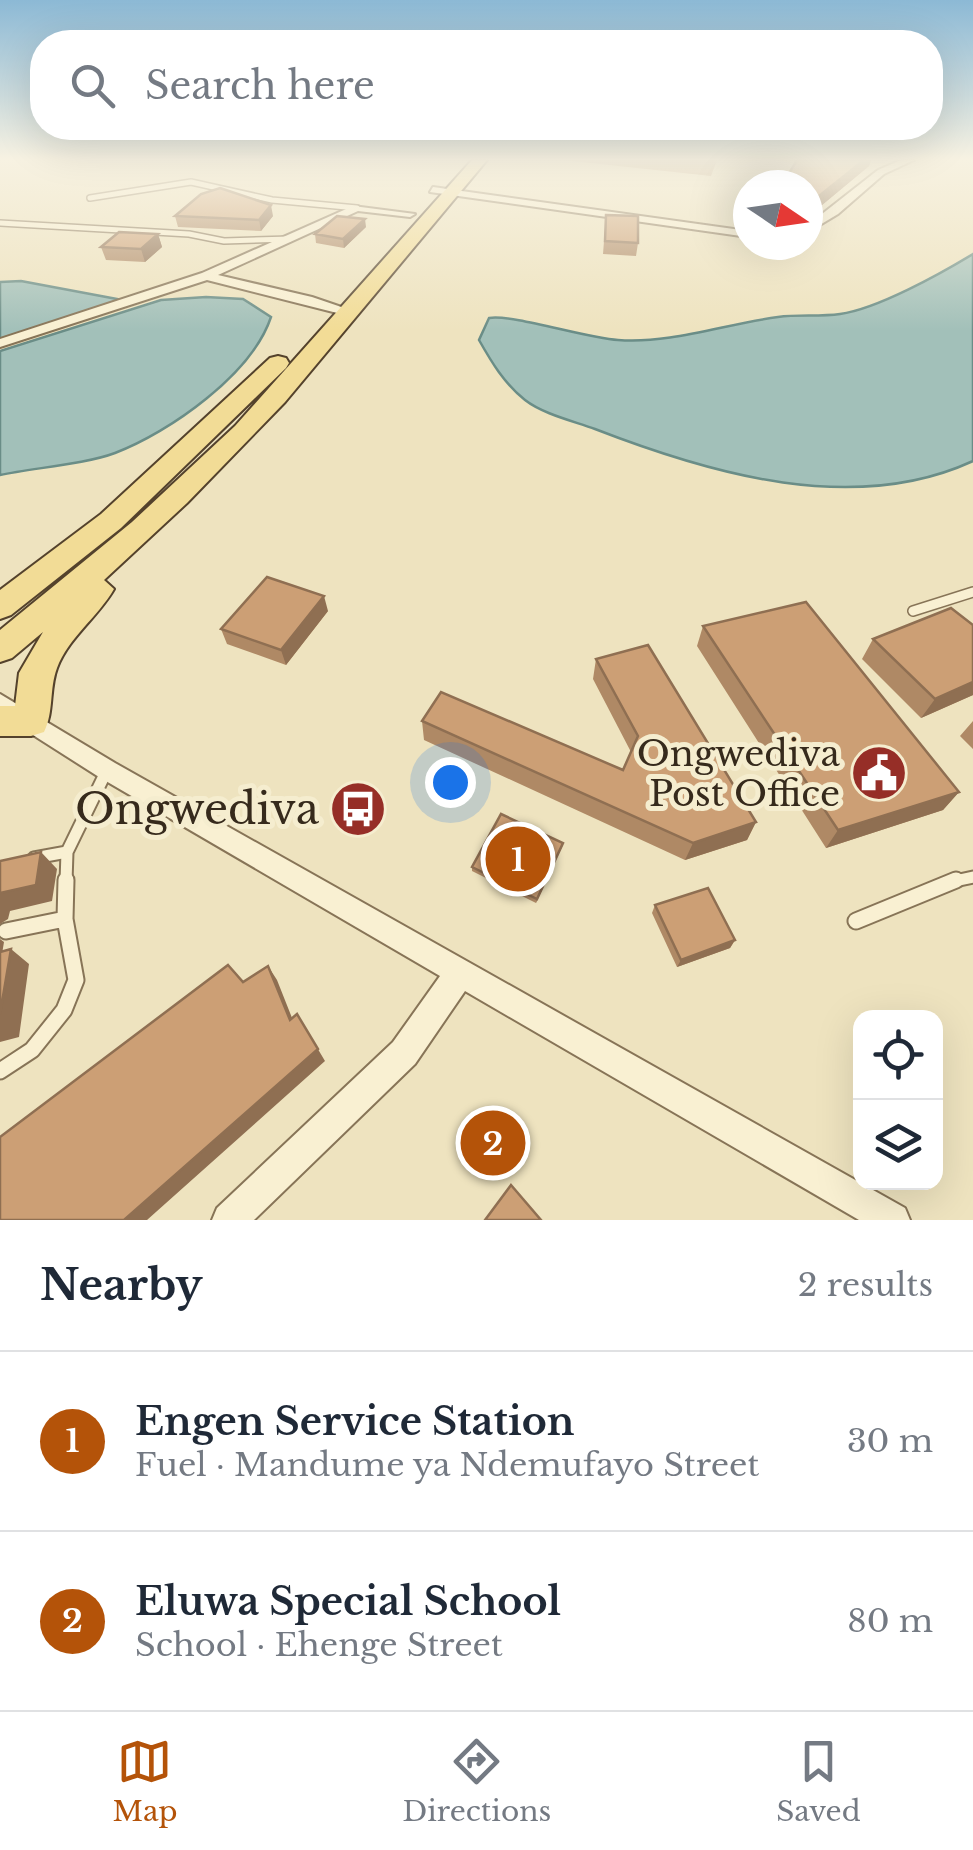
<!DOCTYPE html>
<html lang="en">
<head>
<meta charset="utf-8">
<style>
	:root { --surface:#fff; --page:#f2f2f3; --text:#1f2937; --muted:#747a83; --line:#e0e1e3; --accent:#b45309 }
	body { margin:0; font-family:"Libre Baskerville",serif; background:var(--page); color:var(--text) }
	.controls { position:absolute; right:30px; bottom:30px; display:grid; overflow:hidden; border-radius:20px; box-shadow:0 10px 40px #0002 }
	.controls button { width:90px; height:90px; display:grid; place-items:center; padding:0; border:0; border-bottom:2px solid var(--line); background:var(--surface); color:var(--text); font:50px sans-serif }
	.compass { position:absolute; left:733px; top:170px; width:90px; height:90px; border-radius:50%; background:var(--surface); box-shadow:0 10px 40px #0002; rotate:103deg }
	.you { position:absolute; left:450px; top:782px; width:35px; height:35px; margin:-25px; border:8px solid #fff; border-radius:50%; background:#1a73e8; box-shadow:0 0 0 15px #1a73e833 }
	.badge { display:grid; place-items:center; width:65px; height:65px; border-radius:50%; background:var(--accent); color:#fff; font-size:32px; font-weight:700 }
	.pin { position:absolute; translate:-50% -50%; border:5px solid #fff; box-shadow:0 2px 10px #0006 }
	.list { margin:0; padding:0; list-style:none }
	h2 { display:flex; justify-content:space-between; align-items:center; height:130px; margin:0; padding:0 40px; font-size:42px }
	h2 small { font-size:32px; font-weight:400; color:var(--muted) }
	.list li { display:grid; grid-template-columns:65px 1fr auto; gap:30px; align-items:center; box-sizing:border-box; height:180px; padding:0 40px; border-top:2px solid var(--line) }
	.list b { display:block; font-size:38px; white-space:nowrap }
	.list p { margin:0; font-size:32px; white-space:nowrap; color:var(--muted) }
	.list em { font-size:32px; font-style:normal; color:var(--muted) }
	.icon { flex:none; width:55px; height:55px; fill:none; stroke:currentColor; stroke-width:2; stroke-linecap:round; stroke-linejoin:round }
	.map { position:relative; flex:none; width:973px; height:1220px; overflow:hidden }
	.search { position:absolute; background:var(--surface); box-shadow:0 10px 40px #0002; left:30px; right:30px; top:30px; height:110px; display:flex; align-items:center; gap:25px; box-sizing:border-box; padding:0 35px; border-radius:40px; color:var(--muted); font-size:38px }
	.sheet { height:490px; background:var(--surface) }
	nav { display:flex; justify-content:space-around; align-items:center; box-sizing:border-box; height:140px; border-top:2px solid var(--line); background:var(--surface); font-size:28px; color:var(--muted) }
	nav a { display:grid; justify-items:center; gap:5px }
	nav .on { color:var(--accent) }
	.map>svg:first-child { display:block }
	.water { fill:#a2c0b9; stroke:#6a8d87; stroke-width:2.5 }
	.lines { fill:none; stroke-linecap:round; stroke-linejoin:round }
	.lane-far3-casing { stroke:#877457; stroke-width:8 }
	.lane-far2-casing { stroke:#877457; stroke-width:12 }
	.lane-far1-casing { stroke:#877457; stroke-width:15 }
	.lane-casing { stroke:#877457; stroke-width:19 }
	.street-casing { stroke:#877457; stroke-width:4 }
	.primary-casing { stroke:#54422c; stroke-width:4 }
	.lane-far3 { stroke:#f9f0d2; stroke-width:5 }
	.lane-far2 { stroke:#f9f0d2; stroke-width:9 }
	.lane-far1 { stroke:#f9f0d2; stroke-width:11 }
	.lane { stroke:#f9f0d2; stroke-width:15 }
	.street { fill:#f9f0d2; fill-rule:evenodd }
	.primary { fill:#f2dc96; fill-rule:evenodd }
	.wall { fill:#af8965 }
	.shaded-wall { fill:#8f6f52 }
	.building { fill:#cc9f75; stroke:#8f6f52; stroke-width:2.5 }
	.labels { text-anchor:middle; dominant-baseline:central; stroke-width:10; stroke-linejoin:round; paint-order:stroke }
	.poi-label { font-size:35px; fill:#362a1c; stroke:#f5edcf; text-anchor:end }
	.near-poi-label { font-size:42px; fill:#362a1c; stroke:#f5edcf; text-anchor:end }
</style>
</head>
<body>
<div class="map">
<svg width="973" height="1220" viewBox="0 0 973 1220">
	<rect width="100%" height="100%" fill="#eee3bf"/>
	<path class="water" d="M973,254V461C854,516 711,474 595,429C573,421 543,414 525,400C504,383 492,363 479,340L489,318C513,314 585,338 618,340C671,344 725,324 778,317C798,314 819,317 840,314C877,309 940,274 973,254Z
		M21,281L133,302L0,343V282Z
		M206,297L243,299L271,317C252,374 170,432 115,453C86,464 33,468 0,475V351L161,300Z"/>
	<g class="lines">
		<g class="lane-far3-casing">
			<path id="lane-far3" d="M90,198L191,182L272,200L357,208
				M0,223L189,234L224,241L290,239"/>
		</g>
		<g class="lane-far2-casing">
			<path id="lane-far2" d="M913,611L973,592"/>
		</g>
		<g class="lane-far1-casing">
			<path id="lane-far1" d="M34,858L67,852
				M66,882L67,852L107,770
				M950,882L973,877"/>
		</g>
		<g class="lane-casing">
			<path id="lane" d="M856,921L956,880
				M6,931L65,919
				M0,1071L32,1050L64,1010L76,980L65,919L66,880"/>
		</g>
		<g class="street-casing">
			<path id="street" d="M901,160H914L884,174L838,214L808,232V225L878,170Z
				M433,187L748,231V237L430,192Z
				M353,206L415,214L410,217L358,211L218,275L312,297L353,311V317L207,280L0,347V339L202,273Z
				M0,694L115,763L905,1208L910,1220H859L465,991L415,1064L254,1220H212L217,1208L393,1042L440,976L99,777L0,714Z"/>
		</g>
		<g class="primary-casing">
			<path id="primary" d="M472,160H487L285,402L187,503L104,580L114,589C98,617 68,638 57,668C49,689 54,712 44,732L31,736H0V706H15L19,673L43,632L12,658L0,662V630L132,522L235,426Z
				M278,356L286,358L289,363L286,368L121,528L11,615L0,619V590L101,514L270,358Z"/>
		</g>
		<use href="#lane-far3" class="lane-far3"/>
		<use href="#lane-far2" class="lane-far2"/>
		<use href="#lane-far1" class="lane-far1"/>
		<use href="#lane" class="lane"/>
		<use href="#street" class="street"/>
		<use href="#primary" class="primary"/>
	</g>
	<path class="wall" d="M563,160H717L711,176Z
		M797,160H871L869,166L810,215H808V185Z
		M606,215L638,243L636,256L603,254Z
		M175,216H273L261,231L178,227Z
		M366,227L344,248L316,243L315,234Z
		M158,234L162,247L145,262L106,260L101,247Z
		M328,611L286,665L227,644L221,629Z
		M973,625V695L921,718L862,659L873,639Z
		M703,626L959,792L943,810L826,848L697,646Z
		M596,659L756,822L747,840L685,860L424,740L422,721L623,770L631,752L593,679Z
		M973,721V749L960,736Z
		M563,843L536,903L472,871V867Z
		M655,905L735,940L730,948L677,967L652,913Z"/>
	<path class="shaded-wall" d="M864,160H871L869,166L810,215L814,200Z
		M271,205L273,216L261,231L259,220Z
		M365,219L366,227L344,248L343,239Z
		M158,234L162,247L145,262L141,249Z
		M324,596L328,611L286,665L281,650Z
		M973,682V695L921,718L935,699Z
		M959,792L943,810L826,848L838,830Z
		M756,822L747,840L685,860L693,843Z
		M563,843L562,847L536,903L537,899Z
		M41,852L57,869L52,901L10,911L8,919L0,924V893Z
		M0,939L4,942L0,966Z
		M735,940L730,948L677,967L681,960Z
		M11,949L29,964L19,1037L0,1042V1014Z
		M268,966L277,980L298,1033L290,1020Z
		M297,1014L325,1061L147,1220H124Z"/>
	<path class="building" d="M797,160H864L814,200L808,198V185H782Z
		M220,188L271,205L259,220L175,216L201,194Z
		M606,215L638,216V243L605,241Z
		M337,216L365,219L343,239L315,234Z
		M119,232L158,234L141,249L101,247Z
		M267,577L324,596L281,650L221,629Z
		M806,602L959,792L838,830L703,626Z
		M951,608L973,625V682L935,699L873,639Z
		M648,645L756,822L693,843L422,721L441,692L623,770L638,736L596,659Z
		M501,814L563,843L537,899L472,867Z
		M41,852L36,885L0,893V861Z
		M708,888L735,940L681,960L655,905Z
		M11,949L0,1014V952Z
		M228,965L243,982L268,966L290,1020L297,1014L318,1049L124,1220H0V1137Z
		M511,1185L541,1220H485Z"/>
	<linearGradient id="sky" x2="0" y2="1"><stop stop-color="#8cb9d5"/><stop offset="0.48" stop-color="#f7f2e2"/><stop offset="1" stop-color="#f7f2e2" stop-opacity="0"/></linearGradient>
	<rect width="973" height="331" fill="url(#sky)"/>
	<defs>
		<g id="civic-disc" transform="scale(2.875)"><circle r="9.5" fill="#962e27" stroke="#f5edcf"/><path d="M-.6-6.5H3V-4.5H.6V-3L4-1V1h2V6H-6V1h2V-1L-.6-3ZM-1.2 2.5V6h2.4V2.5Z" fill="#fff"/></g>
		<g id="bus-disc" transform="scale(2.875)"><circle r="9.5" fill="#962e27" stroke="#f5edcf"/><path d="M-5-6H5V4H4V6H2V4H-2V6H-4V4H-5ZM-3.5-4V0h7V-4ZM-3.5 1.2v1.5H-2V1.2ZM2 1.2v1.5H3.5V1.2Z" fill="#fff"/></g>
	</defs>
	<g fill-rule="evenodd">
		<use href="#civic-disc" x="879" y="773"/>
		<use href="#bus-disc" x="358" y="809"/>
	</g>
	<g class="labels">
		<g class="poi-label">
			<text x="840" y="753">Ongwediva<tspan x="840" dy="40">Post Office</tspan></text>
		</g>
		<g class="near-poi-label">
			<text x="319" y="809">Ongwediva</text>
		</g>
	</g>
</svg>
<div class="controls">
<button><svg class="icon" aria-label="locate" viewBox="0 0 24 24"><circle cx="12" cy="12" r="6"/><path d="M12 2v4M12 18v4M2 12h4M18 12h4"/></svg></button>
<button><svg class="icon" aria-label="layers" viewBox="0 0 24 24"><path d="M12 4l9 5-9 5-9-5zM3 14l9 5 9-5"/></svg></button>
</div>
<svg class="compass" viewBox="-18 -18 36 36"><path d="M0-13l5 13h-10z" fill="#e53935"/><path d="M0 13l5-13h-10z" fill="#747a83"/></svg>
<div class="you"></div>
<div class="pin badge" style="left:518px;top:859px">1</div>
<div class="pin badge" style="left:493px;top:1143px">2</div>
<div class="search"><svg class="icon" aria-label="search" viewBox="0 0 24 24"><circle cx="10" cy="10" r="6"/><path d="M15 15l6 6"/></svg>Search here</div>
</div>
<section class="sheet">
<h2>Nearby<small>2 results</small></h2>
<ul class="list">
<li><span class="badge">1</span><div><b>Engen Service Station</b><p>Fuel · Mandume ya Ndemufayo Street</p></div><em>30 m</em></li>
<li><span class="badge">2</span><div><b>Eluwa Special School</b><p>School · Ehenge Street</p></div><em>80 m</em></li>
</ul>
</section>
<nav>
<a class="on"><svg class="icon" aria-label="map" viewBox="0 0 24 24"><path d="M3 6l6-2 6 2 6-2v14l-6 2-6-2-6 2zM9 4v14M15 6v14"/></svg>Map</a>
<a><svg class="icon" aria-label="directions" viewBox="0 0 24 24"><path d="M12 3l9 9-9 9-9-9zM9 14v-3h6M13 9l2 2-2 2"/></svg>Directions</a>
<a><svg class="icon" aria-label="saved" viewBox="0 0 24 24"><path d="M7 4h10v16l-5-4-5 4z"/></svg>Saved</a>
</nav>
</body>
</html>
